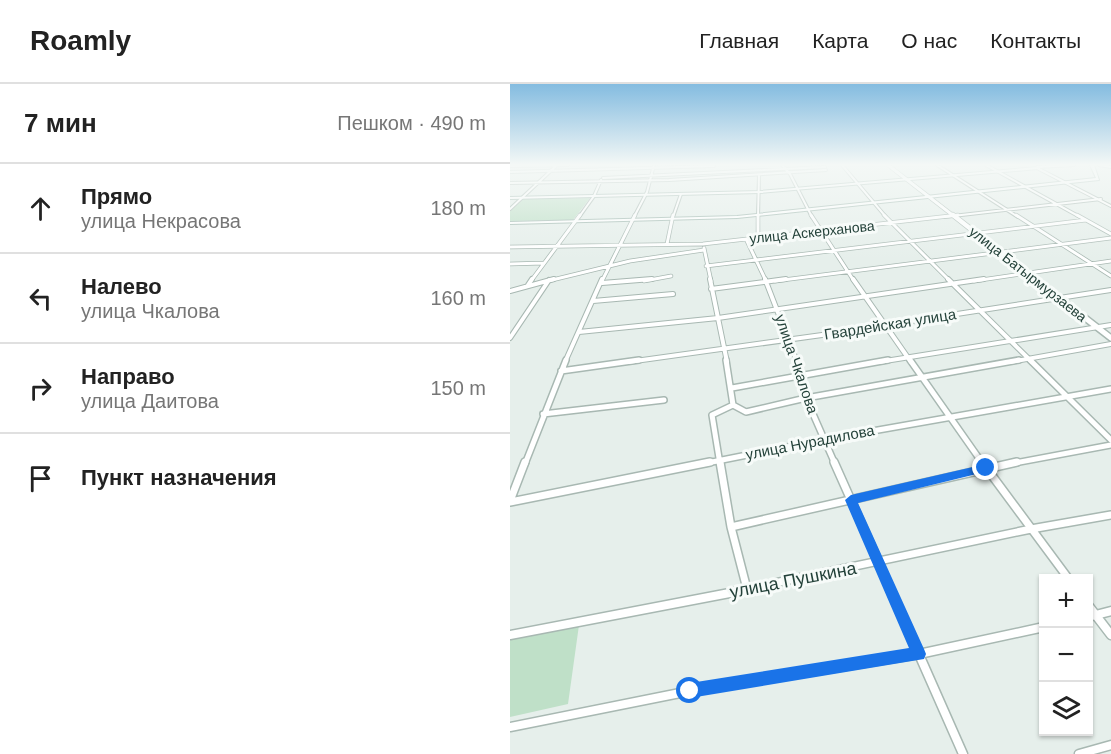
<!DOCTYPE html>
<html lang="ru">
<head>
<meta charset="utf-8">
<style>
	:root { --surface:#fff; --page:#f6f6f6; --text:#222; --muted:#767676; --line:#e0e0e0 }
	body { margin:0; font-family:Arial,sans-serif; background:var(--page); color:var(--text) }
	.controls { position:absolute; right:18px; bottom:18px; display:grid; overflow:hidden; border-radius:0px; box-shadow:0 2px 4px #0004 }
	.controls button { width:54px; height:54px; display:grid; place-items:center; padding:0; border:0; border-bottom:2px solid var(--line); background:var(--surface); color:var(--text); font:30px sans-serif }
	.stop { position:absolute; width:18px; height:18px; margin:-14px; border:4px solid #1a73e8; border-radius:50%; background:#fff }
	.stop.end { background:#1a73e8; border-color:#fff; box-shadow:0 2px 6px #0008 }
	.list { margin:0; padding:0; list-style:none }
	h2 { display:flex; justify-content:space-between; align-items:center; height:78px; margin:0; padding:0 24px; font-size:26px }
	h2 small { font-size:20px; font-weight:400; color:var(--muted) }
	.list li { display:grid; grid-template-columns:39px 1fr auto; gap:18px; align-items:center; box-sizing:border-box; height:90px; padding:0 24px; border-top:2px solid var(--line) }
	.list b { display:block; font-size:22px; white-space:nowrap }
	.list p { margin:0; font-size:20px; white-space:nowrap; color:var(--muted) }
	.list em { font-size:20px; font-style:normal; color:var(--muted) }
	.icon { flex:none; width:33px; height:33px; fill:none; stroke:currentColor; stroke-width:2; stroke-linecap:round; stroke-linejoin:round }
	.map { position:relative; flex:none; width:601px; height:670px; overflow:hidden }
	header { display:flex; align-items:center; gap:36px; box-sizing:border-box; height:84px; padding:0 30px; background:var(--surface); border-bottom:2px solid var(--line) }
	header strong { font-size:28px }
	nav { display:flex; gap:33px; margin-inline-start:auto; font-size:21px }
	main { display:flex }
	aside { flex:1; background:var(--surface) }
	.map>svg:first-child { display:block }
	.green { fill:#bfe0c8 }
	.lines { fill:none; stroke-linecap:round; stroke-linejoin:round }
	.minor-far5-casing { stroke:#a8b8b2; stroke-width:4 }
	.minor-far4-casing { stroke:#a8b8b2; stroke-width:4.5 }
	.minor-far3-casing { stroke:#a8b8b2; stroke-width:6 }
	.minor-far2-casing { stroke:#a8b8b2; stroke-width:8 }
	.minor-far1-casing { stroke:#a8b8b2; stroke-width:10 }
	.minor-casing { stroke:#a8b8b2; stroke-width:11 }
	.tertiary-far2-casing { stroke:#a8b8b2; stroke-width:4.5 }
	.tertiary-far1-casing { stroke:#a8b8b2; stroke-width:6 }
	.tertiary-casing { stroke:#a8b8b2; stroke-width:8 }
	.secondary-casing { stroke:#a4bbb3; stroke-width:2 }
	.minor-far5 { stroke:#fff; stroke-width:2 }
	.minor-far4 { stroke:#fff; stroke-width:3 }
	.minor-far3 { stroke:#fff; stroke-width:4 }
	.minor-far2 { stroke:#fff; stroke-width:5 }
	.minor-far1 { stroke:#fff; stroke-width:7 }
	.minor { stroke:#fff; stroke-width:8 }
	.tertiary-far2 { stroke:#fff; stroke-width:3 }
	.tertiary-far1 { stroke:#fff; stroke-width:4.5 }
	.tertiary { stroke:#fff; stroke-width:5 }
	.secondary { fill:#fff; fill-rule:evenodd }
	.route { fill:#1a73e8 }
	.labels { text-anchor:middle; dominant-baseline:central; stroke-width:6; stroke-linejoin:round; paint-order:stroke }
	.far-street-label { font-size:14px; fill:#24423a; stroke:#f7fbf9 }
	.street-label { font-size:15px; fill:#24423a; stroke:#f7fbf9 }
	.near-street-label { font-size:18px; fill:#24423a; stroke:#f7fbf9 }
</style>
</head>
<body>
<header>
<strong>Roamly</strong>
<nav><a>Главная</a><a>Карта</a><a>О нас</a><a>Контакты</a></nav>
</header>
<main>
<aside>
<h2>7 мин<small>Пешком · 490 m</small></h2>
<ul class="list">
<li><svg class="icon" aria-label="ahead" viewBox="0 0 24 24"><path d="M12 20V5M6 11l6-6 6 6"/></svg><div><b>Прямо</b><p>улица Некрасова</p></div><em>180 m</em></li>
<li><svg class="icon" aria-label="left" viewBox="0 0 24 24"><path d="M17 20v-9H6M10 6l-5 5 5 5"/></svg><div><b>Налево</b><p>улица Чкалова</p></div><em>160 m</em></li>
<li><svg class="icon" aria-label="right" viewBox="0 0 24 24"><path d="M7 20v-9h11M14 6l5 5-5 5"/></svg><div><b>Направо</b><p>улица Даитова</p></div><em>150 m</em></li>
<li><svg class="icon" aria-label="arrive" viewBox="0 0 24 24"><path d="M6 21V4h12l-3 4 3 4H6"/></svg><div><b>Пункт назначения</b></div></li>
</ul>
</aside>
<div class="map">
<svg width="601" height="670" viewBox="0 0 601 670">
	<rect width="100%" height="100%" fill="#e6efeb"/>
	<path class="green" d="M80,114L63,136L0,137V127L12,115Z
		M69,541L58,620L0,633V555Z"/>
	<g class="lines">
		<g class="minor-far5-casing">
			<path id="minor-far5" d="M272,81L280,90L302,133
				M332,81L376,133
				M427,81L508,133
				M476,81L570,133
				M589,81L601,83
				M0,82L58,81
				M527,83L564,81
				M527,84L601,122
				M0,88L204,82
				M93,94L315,83
				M0,99L159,96L316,86
				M0,125L47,81
				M69,133L84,112L91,96
				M124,133L137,108L144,81
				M163,133L171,110
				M248,133L249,91
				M434,133L591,115"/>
		</g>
		<g class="minor-far4-casing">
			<path id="minor-far4" d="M301,131L344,197
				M374,131L440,197
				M506,131L601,192
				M567,131L601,150
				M248,154V131
				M239,155L237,157L256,197
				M157,160L163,131
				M0,163L193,160L448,131
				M194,164L201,197
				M0,180L34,179
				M196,182L576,136
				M21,197L70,131
				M38,197L120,177L194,166
				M92,197L125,131
				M134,197L161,192
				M265,197L601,154
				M464,197L601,177"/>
		</g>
		<g class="minor-far3-casing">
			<path id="minor-far3" d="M200,195L217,278
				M255,195L287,278
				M343,195L401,278
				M438,195L522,278
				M92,199L142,195
				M18,201L22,195
				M201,205L276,195
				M0,207L44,195
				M83,217L163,210
				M69,248L208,234L474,195
				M0,254L39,196
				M55,278L92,195
				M118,278L312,251L601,206
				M369,278L601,241
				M500,278L601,260"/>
		</g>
		<g class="minor-far2-casing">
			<path id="minor-far2" d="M216,276L223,321
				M287,276L296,314L325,380
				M400,276L473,380
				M520,276L601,356
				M51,287L129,276
				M222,304L378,276
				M223,321L236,328L296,314L509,276
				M33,330L154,316
				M15,380L56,276
				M192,380L317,355L601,305
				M210,380L202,331L223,321
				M499,380L601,361"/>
		</g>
		<g class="minor-far1-casing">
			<path id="minor-far1" d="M210,378L221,443L237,505
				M324,378L382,508
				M472,378L558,494
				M0,417L15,378
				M0,418L200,378
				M221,443L507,378
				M222,508L521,445L601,431"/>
		</g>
		<g class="minor-casing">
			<path id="minor" d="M381,507L453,670
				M578,521L601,551
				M578,533L601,527
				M0,551L230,507
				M0,643L180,607L409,570L534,543
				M569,670L601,661"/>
		</g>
		<g class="tertiary-far2-casing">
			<path id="tertiary-far2" d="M378,81L445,133"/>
		</g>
		<g class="tertiary-far1-casing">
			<path id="tertiary-far1" d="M443,131L527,197"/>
		</g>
		<g class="tertiary-casing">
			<path id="tertiary" d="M525,195L601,254"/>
		</g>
		<g class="secondary-casing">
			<path id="secondary" d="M580,81H584L589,96L227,134L0,140V138L227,132L586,94Z
				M527,83L528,85L250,109L0,115V113L250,107Z"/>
		</g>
		<use href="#minor-far5" class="minor-far5"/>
		<use href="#minor-far4" class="minor-far4"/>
		<use href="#minor-far3" class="minor-far3"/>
		<use href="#minor-far2" class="minor-far2"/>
		<use href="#minor-far1" class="minor-far1"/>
		<use href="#minor" class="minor"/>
		<use href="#tertiary-far2" class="tertiary-far2"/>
		<use href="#tertiary-far1" class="tertiary-far1"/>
		<use href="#tertiary" class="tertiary"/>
		<use href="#secondary" class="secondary"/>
	</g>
	<linearGradient id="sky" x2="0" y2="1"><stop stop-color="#84bce0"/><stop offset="0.46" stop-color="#f4f8f6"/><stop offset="1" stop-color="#f4f8f6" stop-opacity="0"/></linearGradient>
	<rect width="601" height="175" fill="url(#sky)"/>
	<path class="route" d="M476,380L479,381V387L348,419L414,565L416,570L414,575L180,614L174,612L172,607L174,601L180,599L399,564L335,416L341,411Z"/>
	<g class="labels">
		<g class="far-street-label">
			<text transform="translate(302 148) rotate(-6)">улица Аскерханова</text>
			<text transform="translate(518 190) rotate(38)">улица Батырмурзаева</text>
		</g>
		<g class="street-label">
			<text transform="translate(380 240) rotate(-9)">Гвардейская улица</text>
			<text transform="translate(287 280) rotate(71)">улица Чкалова</text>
			<text transform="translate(300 358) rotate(-11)">улица Нурадилова</text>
		</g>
		<g class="near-street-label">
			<text transform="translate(283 496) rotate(-11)">улица Пушкина</text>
		</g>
	</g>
</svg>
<div class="controls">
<button>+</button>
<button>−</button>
<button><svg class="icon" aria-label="layers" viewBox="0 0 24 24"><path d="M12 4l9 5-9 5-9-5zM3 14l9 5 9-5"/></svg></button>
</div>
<div class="stop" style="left:180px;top:607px"></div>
<div class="stop end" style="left:476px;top:384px"></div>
</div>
</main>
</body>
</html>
